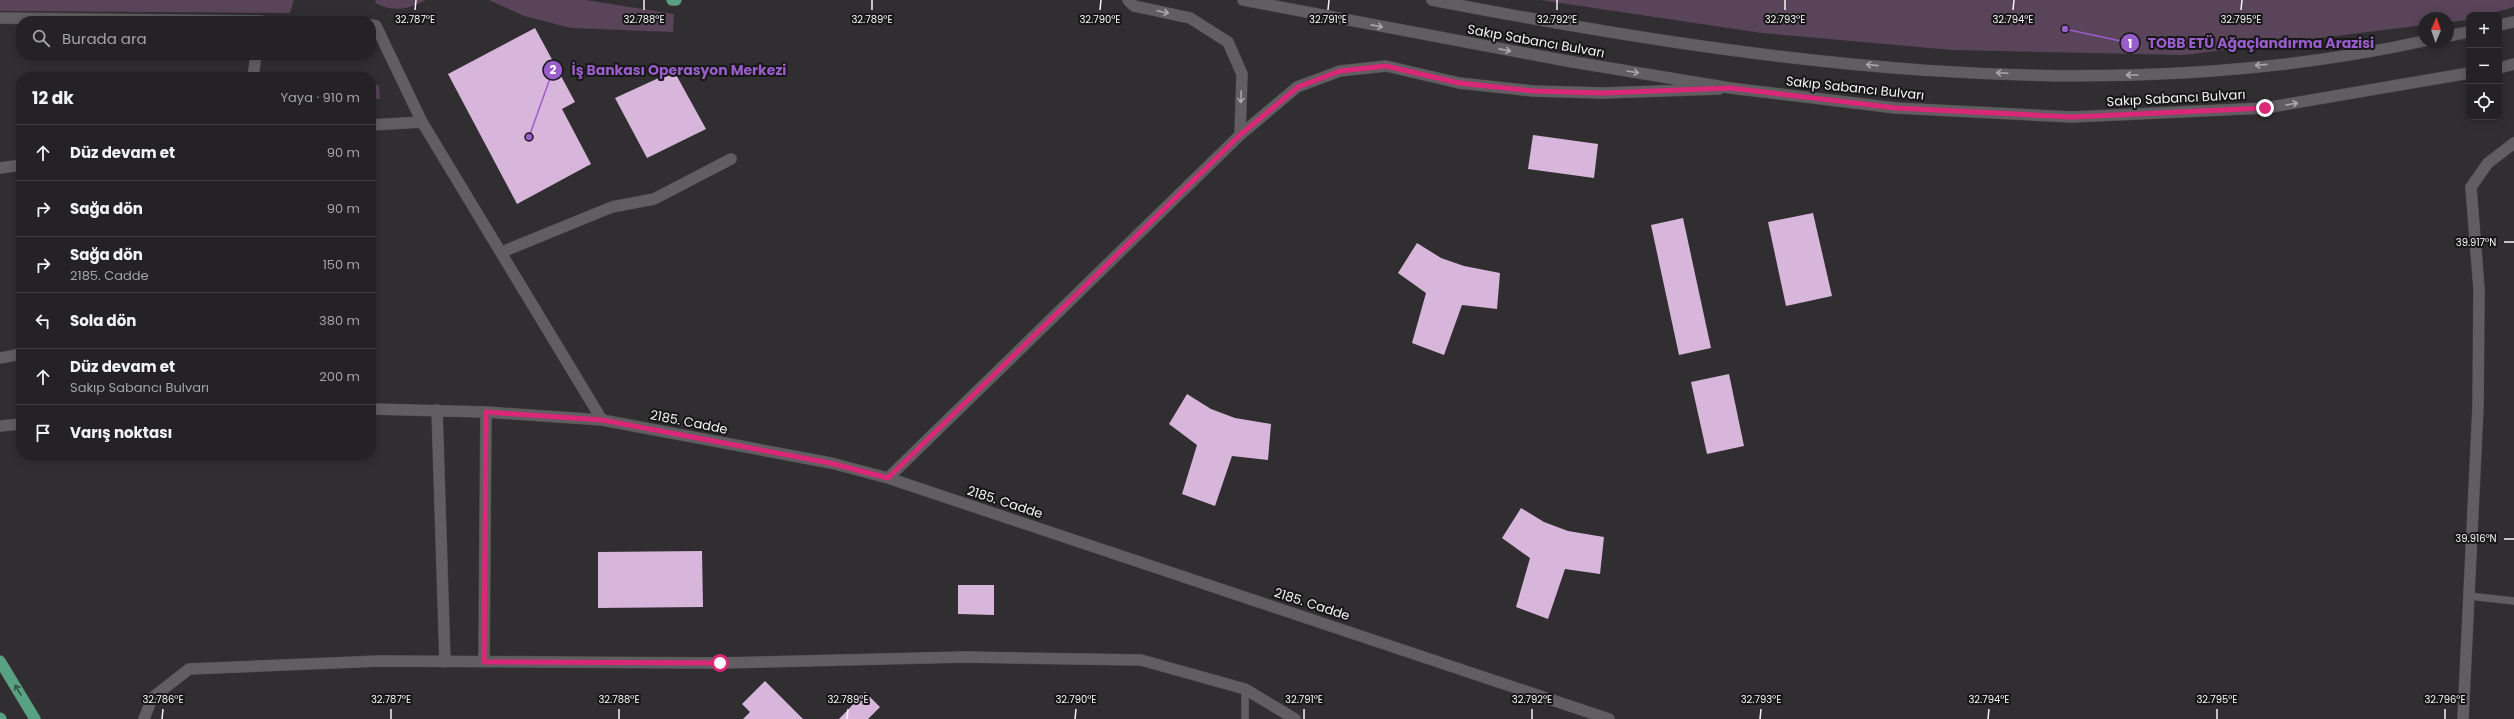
<!DOCTYPE html>
<html lang="tr">
<head>
<meta charset="utf-8">
<style>
	:root { --surface:#242224; --page:#302f31; --text:#f1f3f6; --muted:#a3a4a6; --line:#413f41 }
	body { margin:0; font-family:Poppins,sans-serif; background:var(--page); color:var(--text) }
	.controls { position:absolute; right:12px; top:12px; display:grid; overflow:hidden; border-radius:8px; box-shadow:0 2px 10px #0003 }
	.controls button { width:36px; height:36px; display:grid; place-items:center; padding:0; border:0; border-bottom:1px solid var(--line); background:var(--surface); color:var(--text); font:20px sans-serif }
	.compass { position:absolute; left:2418px; top:12px; width:36px; height:36px; border-radius:50%; background:var(--surface); box-shadow:0 2px 10px #0003; rotate:2deg }
	.stop { position:absolute; width:12px; height:12px; margin:-9px; border:3px solid #db2777; border-radius:50%; background:#fff }
	.stop.end { background:#db2777; border-color:#fff; box-shadow:0 1px 4px #0008 }
	.list { margin:0; padding:0; list-style:none }
	h2 { display:flex; justify-content:space-between; align-items:center; height:52px; margin:0; padding:0 16px; font-size:17px }
	h2 small { font-size:13px; font-weight:400; color:var(--muted) }
	.list li { display:grid; grid-template-columns:26px 1fr auto; gap:12px; align-items:center; box-sizing:border-box; height:56px; padding:0 16px; border-top:1px solid var(--line) }
	.list b { display:block; font-size:15px; white-space:nowrap }
	.list p { margin:0; font-size:13px; white-space:nowrap; color:var(--muted) }
	.list em { font-size:13px; font-style:normal; color:var(--muted) }
	.icon { flex:none; width:22px; height:22px; fill:none; stroke:currentColor; stroke-width:2; stroke-linecap:round; stroke-linejoin:round }
	.map { position:relative; flex:none; width:2514px; height:719px; overflow:hidden }
	.search { position:absolute; background:var(--surface); box-shadow:0 2px 10px #0003; left:16px; top:16px; width:360px; height:44px; display:flex; align-items:center; gap:10px; box-sizing:border-box; padding:0 14px; border-radius:16px; color:var(--muted); font-size:15px }
	.panel { position:absolute; background:var(--surface); box-shadow:0 2px 10px #0003; left:16px; top:72px; width:360px; height:388px; border-radius:16px }
	.map>svg:first-child { display:block }
	.green { fill:#59445a }
	.building { fill:#d8b6db }
	.lines { fill:none; stroke-linecap:round; stroke-linejoin:round }
	.service-casing { stroke:#4d4b4d; stroke-width:8 }
	.minor-casing { stroke:#4d4b4d; stroke-width:12 }
	.secondary-casing { stroke:#4d4b4d; stroke-width:12 }
	.primary-casing { stroke:#4d4b4d; stroke-width:12 }
	.service { stroke:#605e60; stroke-width:7 }
	.minor { stroke:#605e60; stroke-width:11 }
	.secondary { stroke:#605e60; stroke-width:11 }
	.primary { stroke:#58a182; stroke-width:11 }
	.oneway { stroke:#aaa8aa }
	.oneway2 { stroke:#345547 }
	.route { stroke:#db2777; stroke-width:5 }
	.ticks { fill:none; stroke:#f5f3f5; stroke-width:1.5 }
	.labels { text-anchor:middle; dominant-baseline:central; stroke-width:4; stroke-linejoin:round; paint-order:stroke }
	.street-label { font-size:13px; fill:#f5f3f5; stroke:#171717 }
	.ticks-label { font-size:10px; text-anchor:middle; fill:#f5f3f5; stroke:#171717; stroke-width:4; stroke-linejoin:round; paint-order:stroke }
	.leader { fill:none; stroke:#9a5ecc; stroke-width:1.5 }
	.callout-dot { fill:#9a5ecc; stroke:#171717; stroke-width:1.5 }
	.mark-label { font-size:12px; text-anchor:middle; font-weight:bold; fill:#fff }
	.callout-label { font-size:14px; text-anchor:middle; font-weight:bold; fill:#9a5ecc; stroke:#171717; stroke-width:4; stroke-linejoin:round; paint-order:stroke }
</style>
</head>
<body>
<div class="map">
<svg width="2514" height="719" viewBox="0 0 2514 719">
	<rect width="100%" height="100%" fill="#302e30"/>
	<path class="green" d="M0,0H294L290,13L0,11Z
		M375,0H426C409,9 393,13 376,3Z
		M489,0H586L674,14L673,32L571,28L524,16Z
		M1540,0H2514V7L2485,15H2469L2468,20L2448,22V18H2424V25L2184,55L1952,50L1762,33Z
		M379,85L380,99H371V85Z"/>
	<path class="building" d="M535,28L575,102L562,109L591,164L517,204L448,74Z
		M674,71L706,129L647,158L615,98Z
		M1533,135L1598,144L1594,178L1528,169Z
		M1813,213L1832,296L1786,306L1768,222Z
		M1683,218L1711,348L1679,355L1651,225Z
		M1417,243L1441,258L1464,266L1500,273L1497,309L1462,305L1444,355L1412,343L1426,293L1398,273Z
		M1729,374L1744,446L1707,454L1691,382Z
		M1187,394L1211,409L1235,418L1271,424L1268,460L1232,456L1215,506L1182,494L1197,445L1169,424Z
		M1521,508L1544,522L1568,531L1604,537L1600,574L1565,569L1548,619L1516,607L1530,558L1502,538Z
		M702,551L703,607L598,608V552Z
		M958,585H994V615L958,614Z
		M765,681L803,719H743L750,712L742,704Z
		M865,692L880,707L868,719H839Z"/>
	<g class="lines">
		<g class="service-casing">
			<path id="service" d="M2469,596L2514,601
				M1245,719V689"/>
		</g>
		<g class="minor-casing">
			<path id="minor" d="M1128,0L1134,6L1190,18L1228,42L1242,74L1240,135
				M0,18L261,21
				M371,25L376,26L422,122
				M253,77L256,55
				M371,125L422,122L602,420
				M0,168L21,165
				M502,252L612,207L654,199L731,159
				M0,358L21,354
				M371,409L486,412L602,420L831,463L888,478L1609,719
				M437,410L445,662
				M0,426L21,424
				M888,478L1240,135L1297,87L1340,71L1386,66L1459,83L1533,91L1603,93L1719,89
				M484,662L486,412
				M144,719L152,698L189,669L380,661L720,663L964,657L1141,660L1245,689L1295,719
				M2463,719L2478,407L2479,289L2471,187L2488,163L2514,143"/>
		</g>
		<g class="secondary-casing">
			<path id="secondary" d="M1243,0L1567,61L1730,88L1896,108L2072,117L2265,108L2469,73
				M1432,0C1754,62 2099,112 2424,41
				M2499,25L2514,22
				M2448,36L2469,32
				M2499,68L2514,64"/>
		</g>
		<g class="primary-casing">
			<path id="primary" d="M672,0H676
				M0,661L35,719
				M0,718L1,719"/>
		</g>
		<use href="#service" class="service"/>
		<use href="#minor" class="minor"/>
		<use href="#secondary" class="secondary"/>
		<use href="#primary" class="primary"/>
	</g>
	<defs><path id="oneway-shaft" d="M-6 0H5M1.5-3L5.5 0L1.5 3" fill="none" stroke-width="1.6" stroke-linecap="round" stroke-linejoin="round"/></defs>
	<g class="oneway">
		<use href="#oneway-shaft" transform="translate(1163 12) rotate(12)"/>
		<use href="#oneway-shaft" transform="translate(1377 26) rotate(11)"/>
		<use href="#oneway-shaft" transform="translate(1505 50) rotate(11)"/>
		<use href="#oneway-shaft" transform="translate(1872 65) rotate(-174)"/>
		<use href="#oneway-shaft" transform="translate(2261 65) rotate(174)"/>
		<use href="#oneway-shaft" transform="translate(1633 72) rotate(9)"/>
		<use href="#oneway-shaft" transform="translate(2002 73) rotate(-177)"/>
		<use href="#oneway-shaft" transform="translate(2132 75) rotate(-180)"/>
		<use href="#oneway-shaft" transform="translate(1241 97) rotate(92)"/>
		<use href="#oneway-shaft" transform="translate(2292 104) rotate(-10)"/>
	</g>
	<use class="oneway2" href="#oneway-shaft" transform="translate(18 690) rotate(-121)"/>
	<g class="lines">
		<path class="route" d="M720,663L484,662L486,412L602,420L830,463L888,478L1240,135L1298,87L1340,71L1386,66L1459,83L1533,91L1603,93L1730,88L1896,108L2072,117L2265,108"/>
	</g>
	<path class="ticks" d="M415,10L416,0M644,10V0M872,10V0M1100,10L1101,0M1328,10L1329,0M1557,10V0M1785,10V0M2013,10L2014,0M2241,10L2242,0M2504,242H2514M2504,539H2514M162,719L163,709M391,719V709M619,719V709M847,719L848,709M1075,719L1076,709M1304,719V709M1532,719V709M1760,719L1761,709M1988,719L1989,709M2217,719V709M2445,719V709"/>
	<g class="labels">
		<g class="street-label">
			<text transform="translate(1536 41) rotate(10)">Sakıp Sabancı Bulvarı</text>
			<text transform="translate(1855 88) rotate(6)">Sakıp Sabancı Bulvarı</text>
			<text transform="translate(2176 98) rotate(-3)">Sakıp Sabancı Bulvarı</text>
			<text transform="translate(689 422) rotate(11)">2185. Cadde</text>
			<text transform="translate(1005 502) rotate(18)">2185. Cadde</text>
			<text transform="translate(1312 604) rotate(18)">2185. Cadde</text>
		</g>
	</g>
	<g class="ticks-label">
		<text x="415" y="23">32.787°E</text>
		<text x="644" y="23">32.788°E</text>
		<text x="872" y="23">32.789°E</text>
		<text x="1100" y="23">32.790°E</text>
		<text x="1328" y="23">32.791°E</text>
		<text x="1557" y="23">32.792°E</text>
		<text x="1785" y="23">32.793°E</text>
		<text x="2013" y="23">32.794°E</text>
		<text x="2241" y="23">32.795°E</text>
		<text x="2476" y="246">39.917°N</text>
		<text x="2476" y="542">39.916°N</text>
		<text x="163" y="703">32.786°E</text>
		<text x="391" y="703">32.787°E</text>
		<text x="619" y="703">32.788°E</text>
		<text x="848" y="703">32.789°E</text>
		<text x="1076" y="703">32.790°E</text>
		<text x="1304" y="703">32.791°E</text>
		<text x="1532" y="703">32.792°E</text>
		<text x="1761" y="703">32.793°E</text>
		<text x="1989" y="703">32.794°E</text>
		<text x="2217" y="703">32.795°E</text>
		<text x="2445" y="703">32.796°E</text>
	</g>
	<path class="leader" d="M2065 29L2130 43M529 137L553 70"/>
	<g class="callout-dot">
		<circle cx="2065" cy="29" r="4"/>
		<circle cx="529" cy="137" r="4"/>
		<circle cx="2130" cy="43" r="10"/>
		<circle cx="553" cy="70" r="10"/>
	</g>
	<g class="mark-label">
		<text x="2130" y="48">1</text>
		<text x="553" y="74">2</text>
	</g>
	<g class="callout-label">
		<text x="2261" y="48">TOBB ETÜ Ağaçlandırma Arazisi</text>
		<text x="679" y="75">İş Bankası Operasyon Merkezi</text>
	</g>
</svg>
<div class="controls">
<button>+</button>
<button>−</button>
<button><svg class="icon" aria-label="locate" viewBox="0 0 24 24"><circle cx="12" cy="12" r="6"/><path d="M12 2v4M12 18v4M2 12h4M18 12h4"/></svg></button>
</div>
<svg class="compass" viewBox="-18 -18 36 36"><path d="M0-13l5 13h-10z" fill="#e53935"/><path d="M0 13l5-13h-10z" fill="#a3a4a6"/></svg>
<div class="stop" style="left:720px;top:663px"></div>
<div class="stop end" style="left:2265px;top:108px"></div>
<div class="search"><svg class="icon" aria-label="search" viewBox="0 0 24 24"><circle cx="10" cy="10" r="6"/><path d="M15 15l6 6"/></svg>Burada ara</div>
<section class="panel">
<h2>12 dk<small>Yaya · 910 m</small></h2>
<ul class="list">
<li><svg class="icon" aria-label="ahead" viewBox="0 0 24 24"><path d="M12 20V5M6 11l6-6 6 6"/></svg><div><b>Düz devam et</b></div><em>90 m</em></li>
<li><svg class="icon" aria-label="right" viewBox="0 0 24 24"><path d="M7 20v-9h11M14 6l5 5-5 5"/></svg><div><b>Sağa dön</b></div><em>90 m</em></li>
<li><svg class="icon" aria-label="right" viewBox="0 0 24 24"><path d="M7 20v-9h11M14 6l5 5-5 5"/></svg><div><b>Sağa dön</b><p>2185. Cadde</p></div><em>150 m</em></li>
<li><svg class="icon" aria-label="left" viewBox="0 0 24 24"><path d="M17 20v-9H6M10 6l-5 5 5 5"/></svg><div><b>Sola dön</b></div><em>380 m</em></li>
<li><svg class="icon" aria-label="ahead" viewBox="0 0 24 24"><path d="M12 20V5M6 11l6-6 6 6"/></svg><div><b>Düz devam et</b><p>Sakıp Sabancı Bulvarı</p></div><em>200 m</em></li>
<li><svg class="icon" aria-label="arrive" viewBox="0 0 24 24"><path d="M6 21V4h12l-3 4 3 4H6"/></svg><div><b>Varış noktası</b></div></li>
</ul>
</section>
</div>
</body>
</html>
